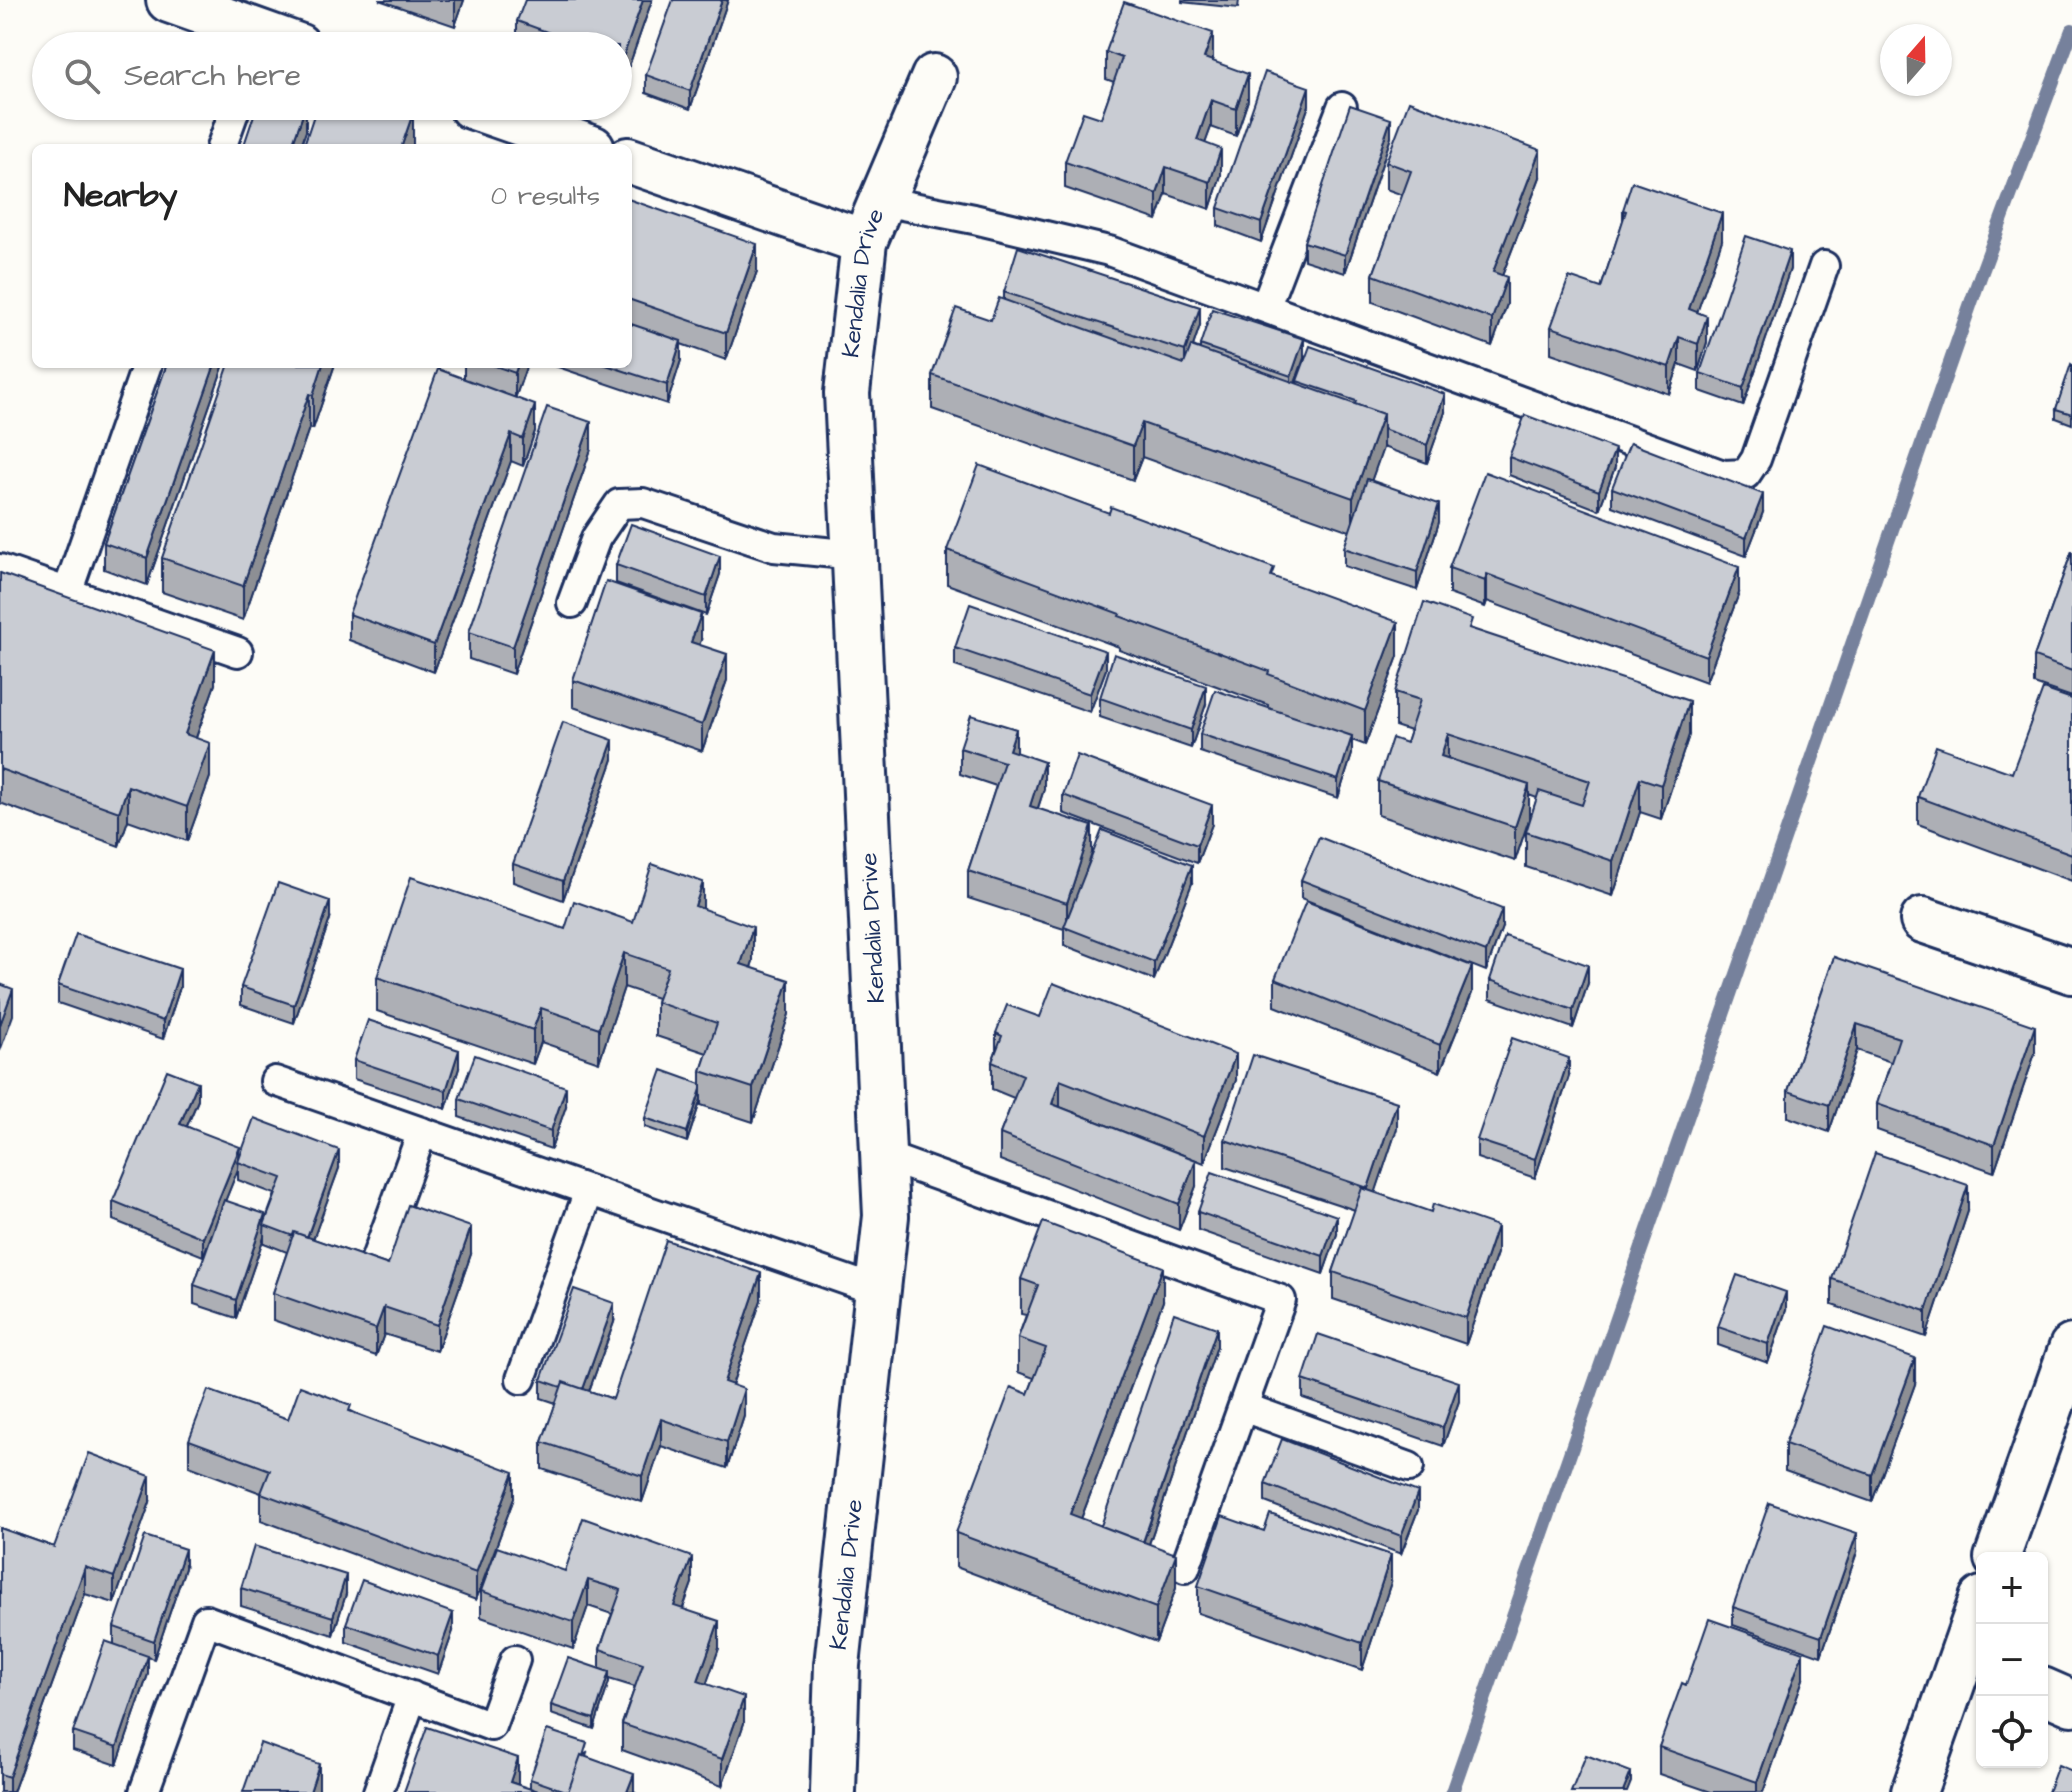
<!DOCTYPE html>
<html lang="en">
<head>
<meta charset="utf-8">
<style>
	:root { --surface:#fff; --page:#f2f2f2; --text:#222; --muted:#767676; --line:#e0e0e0 }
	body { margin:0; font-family:"Architects Daughter",sans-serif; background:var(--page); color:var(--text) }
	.controls { position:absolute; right:24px; bottom:24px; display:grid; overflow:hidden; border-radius:12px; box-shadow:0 2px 6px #0004 }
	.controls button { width:72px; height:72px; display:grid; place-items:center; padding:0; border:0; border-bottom:2px solid var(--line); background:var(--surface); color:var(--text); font:40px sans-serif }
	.compass { position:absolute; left:1880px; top:24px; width:72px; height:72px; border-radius:50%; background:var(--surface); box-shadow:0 2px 6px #0004; rotate:20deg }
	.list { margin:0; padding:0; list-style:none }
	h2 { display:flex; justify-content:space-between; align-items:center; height:104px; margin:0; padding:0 32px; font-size:34px }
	h2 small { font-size:26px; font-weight:400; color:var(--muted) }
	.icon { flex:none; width:44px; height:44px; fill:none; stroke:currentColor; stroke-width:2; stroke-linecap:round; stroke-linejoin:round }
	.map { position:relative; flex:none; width:2072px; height:1792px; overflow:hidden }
	.search { position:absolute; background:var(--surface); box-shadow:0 2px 6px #0004; left:32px; top:32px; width:600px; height:88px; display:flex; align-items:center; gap:20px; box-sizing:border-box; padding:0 28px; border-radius:44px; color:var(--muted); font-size:30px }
	.panel { position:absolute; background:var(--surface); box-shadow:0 2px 6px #0004; left:32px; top:144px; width:600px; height:224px; border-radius:12px }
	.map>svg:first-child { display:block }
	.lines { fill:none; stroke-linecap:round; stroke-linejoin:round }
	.stream { stroke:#76819c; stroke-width:14 }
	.lane-casing { stroke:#1b2f5e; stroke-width:34 }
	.street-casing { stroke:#1b2f5e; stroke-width:50 }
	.lane { stroke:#fdfcf7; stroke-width:28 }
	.street { stroke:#fdfcf7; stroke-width:44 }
	.wall { fill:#adafb5; stroke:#1b2f5e; stroke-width:2; fill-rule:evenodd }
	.shaded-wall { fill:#8d8f94; stroke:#1b2f5e; stroke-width:2 }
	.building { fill:#c9ccd3; stroke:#1b2f5e; stroke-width:2 }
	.labels { text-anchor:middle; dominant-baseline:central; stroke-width:7; stroke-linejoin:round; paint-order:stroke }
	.street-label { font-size:24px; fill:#1b2f5e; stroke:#fdfcf7 }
</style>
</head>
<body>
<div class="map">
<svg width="2072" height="1792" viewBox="0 0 2072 1792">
	<rect width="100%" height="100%" fill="#fdfcf7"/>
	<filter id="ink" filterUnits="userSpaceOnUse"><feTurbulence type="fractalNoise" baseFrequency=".0125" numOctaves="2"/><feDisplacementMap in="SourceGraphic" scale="16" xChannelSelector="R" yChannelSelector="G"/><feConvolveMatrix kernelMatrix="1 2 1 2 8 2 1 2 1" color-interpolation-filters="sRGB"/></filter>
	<g filter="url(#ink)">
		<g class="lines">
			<path class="stream" d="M1452,1792L1980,277L2072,30"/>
			<g class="lane-casing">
				<path id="lane" d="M221,148L236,106
					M882,201L974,219L1109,251L1723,475L1746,474L1756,459L1824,266
					M1265,308L1342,107
					M0,569L238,652
					M67,593L147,364
					M572,603L596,538L619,504L643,503L774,547L855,555
					M275,1081L878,1291
					M884,1156L1281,1300L1185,1568
					M370,1275L422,1132
					M521,1379L589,1191
					M1243,1407L1409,1467
					M144,1792L206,1620L491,1726L515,1660
					M378,1792L412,1696"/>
			</g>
			<g class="street-casing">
				<g id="street">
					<path d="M169,0L298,46"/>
					<path d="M471,106L592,148"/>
					<path d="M628,160L864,242"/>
					<path d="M1923,920L2072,971"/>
					<path d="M1997,1558L2072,1347"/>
					<path d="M2042,1690L2072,1703"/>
					<path id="s1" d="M833,1792L837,1665L886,1216L847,393L864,242L934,77"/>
					<path d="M1914,1792L1982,1599"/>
				</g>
			</g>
			<use href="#lane" class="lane"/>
			<use href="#street" class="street"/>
		</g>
		<path class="wall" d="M379,0H464L455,26Z
			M652,0L622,86L618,85V46H517V21Z
			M728,0L690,109L646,93V75Z
			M1182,0H1239L1238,8L1182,2Z
			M1106,52L1213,60L1212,61L1248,100L1236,136L1211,127L1205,143L1221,175L1210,209L1166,194L1157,220L1065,188V162L1101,118L1114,82L1106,79Z
			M1309,105L1261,242L1218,226V208Z
			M1391,137L1345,273L1304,260V242Z
			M1386,162L1540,177L1502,276L1507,304L1492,346L1373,302V275L1403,195L1386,189Z
			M628,199L757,271L726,360L681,344V360L667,404L549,364H628Z
			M1623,210L1722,240L1697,312L1707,342L1698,371L1679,364L1669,394L1551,353V327L1601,288L1623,221Z
			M1790,269L1743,406L1700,391V373Z
			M1004,292L1200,325L1193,346L1200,349V345L1304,358L1295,383H1297V381L1445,412L1427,463L1383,447L1371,481L1439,522L1417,590L1344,566V548L1350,531L1142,457L1133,480L932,409V375L991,320L1004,299Z
			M167,364H224L147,585L104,569V543Z
			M335,364L313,429L309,428L243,620L162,592V558Z
			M464,364H527L515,398L535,431L523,466L511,461L434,672L349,640V614L464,379Z
			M2072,365V424L2056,418V409Z
			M591,449L513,674L469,659V632Z
			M1509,457L1615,467L1599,510L1509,475Z
			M1612,488L1763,512L1746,556L1612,506Z
			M947,550L1274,577L1398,656L1365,745L1352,740V754L1338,798L1200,752V734L1268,708V705L1119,650V647L947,584Z
			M2072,551V697L2034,684V657Z
			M616,565L720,574L706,615L616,583Z
			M1449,568L1739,593L1706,682L1487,601L1485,607L1449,594Z
			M0,573L215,684L196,738L210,777L187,841L128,820L119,846L0,803Z
			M1472,629L1689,735L1661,819L1640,812L1613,896L1526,867V832L1537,798L1529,795V819L1515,861L1378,815V781L1406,743L1410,731L1395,726V692Z
			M701,640L699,644L727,680L702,751L573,707V680Z
			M955,648L1106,669L1090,712L955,666Z
			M1100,698L1206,704L1191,748L1100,717Z
			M2072,699V881L1918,824V797L2012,773Z
			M960,748L1016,753L1044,789L1038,808L1092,853L1086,871L1192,883L1154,980L1064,945V929L968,898V871L996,786L960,774Z
			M613,759L563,900L513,882V864Z
			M1063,795L1212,824L1197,863L1063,813Z
			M1301,880L1502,927L1486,971L1301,898Z
			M703,909L753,961L751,967L789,1014L753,1122L701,1105V1099L687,1142L645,1127V1118L701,1084V1071L707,1053L656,1036V1002L657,998L624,987L599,1062L541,1042L533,1064L377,1011V977L565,929L633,922Z
			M330,919L294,1023L241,1005V987Z
			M1834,957L2035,1053L1994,1172L1877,1130V1104L1891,1062L1857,1050L1829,1132L1788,1117V1091Z
			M1275,979L1472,993L1440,1072L1275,1006Z
			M1490,980L1588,983L1573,1028L1490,999Z
			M58,985L180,987L163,1039L58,1003Z
			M1040,1017L1236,1080L1204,1163L1060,1107L1196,1186L1179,1230L1000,1160V1134L1014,1098L992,1089V1062L996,1051V1033Z
			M354,1060L459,1068L446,1109L354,1079Z
			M1569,1076L1535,1178L1477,1158V1140Z
			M459,1099L566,1106L551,1149L459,1117Z
			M198,1100L187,1126L240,1158L339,1168L313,1239L388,1265L471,1254L437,1351L384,1334L376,1356L273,1320V1293L287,1252L264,1243V1237L236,1318L194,1304V1285L212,1235L203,1256L113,1220V1201ZM238,1169V1180L275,1194L265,1221L225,1201Z
			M1397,1128L1375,1193L1497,1253L1466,1344L1333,1299V1272L1355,1210L1225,1167V1140Z
			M1968,1211L1926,1337L1832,1305V1279Z
			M1198,1212L1337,1234L1323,1274L1198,1230Z
			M1021,1279L1163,1301L1081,1519L1101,1526L1217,1346L1149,1544L1176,1588L1156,1642L956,1567V1533L1028,1394L1034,1378L1018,1372V1338L1026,1315L1021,1314Z
			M761,1300L732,1385L744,1416L727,1468L661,1446L642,1502L542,1469V1442L556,1403L541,1398V1380L614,1322L589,1391L613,1399Z
			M1786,1310L1768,1363L1718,1345V1327Z
			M1303,1380L1459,1401L1443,1446L1303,1398Z
			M1915,1384L1872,1502L1785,1471V1444Z
			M351,1411L514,1498L476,1600L261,1520V1493L189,1466V1440L288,1419Z
			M1265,1484L1418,1510L1401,1554L1265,1502Z
			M150,1502L114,1603L85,1594L13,1792H0V1528L54,1547Z
			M1857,1552L1821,1656L1733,1625V1607Z
			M185,1568L154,1659L148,1657V1674L117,1765L73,1750V1732L114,1644V1627Z
			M565,1571L692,1583L683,1609L719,1648L706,1684L744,1723L722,1786L622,1750V1724L635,1687L609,1679L594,1729L551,1714V1705L600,1669V1649L612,1614L588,1606L573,1649L481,1617V1591Z
			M1391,1582L1362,1670L1198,1613V1586Z
			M241,1588L346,1594L333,1635L241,1606Z
			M346,1624L453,1631L438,1674L346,1642Z
			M1803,1679L1763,1792H1711L1659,1774V1747L1686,1685Z
			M587,1753L586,1757L634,1792H541L530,1788V1779Z"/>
		<path class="shaded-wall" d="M455,0H464L455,26Z
			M643,0H652L622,86V60Z
			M722,0H728L690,109V91Z
			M1213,33V60L1204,85V58Z
			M1248,74V100L1236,136V109Z
			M1309,87V105L1261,242V223Z
			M1211,100V127L1197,166V140Z
			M306,106V131L300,148H291Z
			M413,113V148H401Z
			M1391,119V137L1345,273V255Z
			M1221,149V175L1210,209V182Z
			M1540,150V177L1493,299V272Z
			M1166,167V194L1157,220V194Z
			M1722,213V240L1689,336V309Z
			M757,244V271L726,360V333Z
			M1790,251V269L1743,406V388Z
			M1507,277V304L1492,346V319Z
			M1200,307V325L1185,370V351Z
			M1707,316V342L1698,371V344Z
			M1679,337V364L1669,394V367Z
			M1304,339V358L1291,394V376Z
			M681,341V360L667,404V385Z
			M215,364H224L147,585V558Z
			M323,364H335L313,429V395Z
			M518,364H527L515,399V373Z
			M309,394V428L243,620V586Z
			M1445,394V412L1427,463V445Z
			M535,405V431L523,466V439Z
			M1383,414V448L1353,532V498Z
			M591,422V449L513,674V647Z
			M1142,423V457L1133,480V446Z
			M511,434V461L434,672V645Z
			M1615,449V467L1599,510V491Z
			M1763,494V512L1746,556V538Z
			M1439,504V522L1417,590V572Z
			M720,556V574L706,615V597Z
			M1739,567V593L1706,682V656Z
			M1487,574V601L1485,607V581Z
			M701,614V640L691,668V642Z
			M1398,622V656L1365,745V711Z
			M215,650V684L185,768V734Z
			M1106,651V669L1090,712V694Z
			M727,654V680L702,751V725Z
			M1206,686V704L1191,748V730Z
			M1689,701V735L1661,819V785Z
			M1016,729V756L1009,750Z
			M1448,734V768L1441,756Z
			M1352,736V754L1338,798V780Z
			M613,740V759L563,900V881Z
			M210,743V777L187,841V807Z
			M1044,762V789L1030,832V806Z
			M1640,778V812L1613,896V861Z
			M1529,785V819L1515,861V827Z
			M128,786V820L119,846V812Z
			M1212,805V824L1197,863V845Z
			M1092,826V853L1067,930V903Z
			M1192,865V883L1154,980V962Z
			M703,882V916L695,906Z
			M330,901V919L294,1023V1005Z
			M1502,909V927L1486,971V952Z
			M753,927V961L741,998V964Z
			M624,953V987L599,1062V1028Z
			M1588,965V983L1573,1028V1010Z
			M1472,966V993L1440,1072V1045Z
			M180,969V987L163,1039V1021Z
			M789,980V1014L753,1122V1088Z
			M13,989V1015L0,1051V1025Z
			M541,1008V1042L533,1064V1030Z
			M1857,1024V1050L1829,1132V1105Z
			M2035,1026V1053L1994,1172V1145Z
			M459,1050V1068L446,1109V1091Z
			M1236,1054V1080L1204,1163V1136Z
			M1569,1058V1076L1535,1178V1159Z
			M1060,1080V1107L1052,1104Z
			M198,1082V1100L180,1142V1124Z
			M566,1087V1106L551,1149V1131Z
			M701,1089V1099L687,1142V1132Z
			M1397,1102V1128L1368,1215V1188Z
			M240,1147L238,1169L203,1256V1238Z
			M339,1150V1168L306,1259V1241Z
			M1196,1160V1186L1179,1230V1204Z
			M1968,1185V1211L1926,1337V1311Z
			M265,1214L264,1237L236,1318V1300Z
			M1337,1216V1234L1323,1274V1256Z
			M1497,1226V1253L1466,1344V1318Z
			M471,1227V1254L437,1351V1325Z
			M1163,1267V1301L1070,1548V1514Z
			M761,1273V1300L724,1408V1382Z
			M1786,1292V1310L1768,1363V1344Z
			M614,1303V1322L581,1413V1395Z
			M384,1307V1334L376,1356V1329Z
			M1217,1328V1346L1140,1570V1552Z
			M1915,1358V1384L1872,1502V1475Z
			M1459,1382V1401L1443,1446V1428Z
			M744,1389V1416L727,1468V1442Z
			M661,1419V1446L642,1502V1476Z
			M514,1472V1498L476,1600V1573Z
			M150,1476V1502L114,1603V1577Z
			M1418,1492V1510L1401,1554V1536Z
			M1857,1533V1552L1821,1656V1637Z
			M185,1549V1568L154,1659V1641Z
			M1176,1554V1588L1156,1642V1608Z
			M1391,1555V1582L1362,1670V1643Z
			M692,1557V1583L674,1632V1606Z
			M85,1567V1594L13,1792H9V1777Z
			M346,1575V1594L333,1635V1617Z
			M588,1580V1606L573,1649V1622Z
			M453,1613V1631L438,1674V1656Z
			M719,1621V1648L698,1708V1681Z
			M1803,1652V1679L1763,1792H1757V1782Z
			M148,1656V1674L117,1765V1747Z
			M609,1672V1682L594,1729V1719Z
			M744,1697V1723L722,1786V1759Z
			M518,1758V1785L510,1782Z
			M319,1764V1792H310Z
			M1631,1772V1782L1627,1792H1623Z
			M634,1774V1792H627Z"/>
		<path class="building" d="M525,0H643L622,60L618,58V46H585L517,21Z
			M673,0H722L690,91L646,75Z
			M1124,2L1213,33L1204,58L1248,74L1236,109L1211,100L1197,140L1221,149L1210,182L1166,167L1157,194L1065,162L1083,112L1101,118L1122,58L1106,52Z
			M1265,72L1309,87L1261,223L1218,208Z
			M1409,101L1540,150L1493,272L1507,277L1492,319L1373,275L1411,171L1386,162Z
			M1350,105L1391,119L1345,255L1304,242Z
			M257,106H306L291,148H243Z
			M317,106H394L413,113L401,148H303Z
			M1632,182L1722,213L1689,309L1707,316L1698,344L1679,337L1669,367L1551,327L1569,277L1601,288L1626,211L1623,210Z
			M628,199L757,244L726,333L628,299Z
			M1746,236L1790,251L1743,388L1700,373Z
			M1018,247L1200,307L1185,351L1004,292Z
			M999,298L1184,364L1191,346L1383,414L1353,498L1142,423L1133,446L932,375L956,308L991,320Z
			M1212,309L1304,339L1291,376L1200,345Z
			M628,323L681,341L667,385L603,364H628Z
			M1310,346L1445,394L1427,445L1383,429V414L1355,404L1356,401L1297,381Z
			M167,364H215L147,558L104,543Z
			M229,364H323L313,395L309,394L243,586L162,558Z
			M490,364H518L515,373Z
			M2071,364L2072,365V414L2056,409Z
			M438,369L535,405L523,439L511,434L434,645L349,614Z
			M547,407L591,422L513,647L469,632Z
			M1525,415L1615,449L1599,491L1509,457Z
			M1630,443L1763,494L1746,538L1612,488Z
			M979,465L1109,513L1111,507L1274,568L1271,576L1398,622L1365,711L1268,674L1269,671L1119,616L1120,614L947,550Z
			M1485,472L1739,567L1706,656L1487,574L1485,581L1449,568Z
			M1367,479L1439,504L1417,572L1344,548Z
			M631,524L720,556L706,597L616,565Z
			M2072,551V671L2034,657Z
			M0,573L215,650L185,734L210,743L187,807L128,786L119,812L0,769Z
			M606,581L701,614L691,642L727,654L702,725L573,680Z
			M1424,602L1472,619L1469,628L1689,701L1661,785L1640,778L1613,861L1526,832L1539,791L1582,805L1590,781L1448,734L1441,756L1529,785L1515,827L1378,781L1392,738L1406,743L1420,700L1395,692Z
			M970,604L1106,651L1090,694L955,648Z
			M1114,654L1206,686L1191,730L1100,698Z
			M2043,689L2072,699V854L1918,797L1936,746L2012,773Z
			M1215,690L1352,736L1338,780L1200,734Z
			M971,715L1016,729L1009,750L1044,762L1030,806L1092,826L1067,903L968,871L1004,762L960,748Z
			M563,722L613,740L563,881L513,864Z
			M1077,755L1212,805L1197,845L1063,795Z
			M1102,830L1192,865L1154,962L1064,927Z
			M1319,837L1502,909L1486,952L1301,880Z
			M652,864L703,882L695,906L753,927L741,964L789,980L753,1088L701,1071L717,1023L656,1002L668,968L624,953L599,1028L541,1008L533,1030L377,977L411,877L565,929L574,901L633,922Z
			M278,883L330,901L294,1005L241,987Z
			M1306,901L1472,966L1440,1045L1275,979Z
			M76,934L180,969L163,1021L58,985Z
			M1505,936L1588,965L1573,1010L1490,980Z
			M1834,957L2035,1026L1994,1145L1877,1104L1899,1038L1857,1024L1829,1105L1788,1091Z
			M1053,983L1236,1054L1204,1136L1060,1080L1052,1104L1196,1160L1179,1204L1000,1134L1023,1075L992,1062L1002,1036L996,1033L1007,1005L1040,1017Z
			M0,984L13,989L0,1025Z
			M368,1020L459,1050L446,1091L354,1060Z
			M1512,1038L1569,1058L1535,1159L1477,1140Z
			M475,1055L566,1087L551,1131L459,1099Z
			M1253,1055L1397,1102L1368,1188L1225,1140Z
			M167,1070L198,1082L180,1124L240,1147L203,1238L113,1201Z
			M662,1070L701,1084V1089L687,1132L645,1118Z
			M254,1118L339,1150L307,1237L294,1232L293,1236L264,1225L282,1178L238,1162Z
			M1875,1153L1968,1185L1926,1311L1832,1279Z
			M1212,1172L1337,1216L1323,1256L1198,1212Z
			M1362,1188L1431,1212L1433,1204L1497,1226L1466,1318L1333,1272Z
			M224,1200L265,1214L236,1300L194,1285Z
			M408,1205L471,1227L437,1325L384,1307L376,1329L273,1293L294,1232L388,1265Z
			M1043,1222L1163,1267L1070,1514L1176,1554L1156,1608L956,1533L1011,1387L1028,1394L1046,1348L1018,1338L1038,1285L1021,1279Z
			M666,1240L761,1273L724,1382L744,1389L727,1442L661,1419L642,1476L542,1442L563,1382L613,1399Z
			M1737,1275L1786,1292L1768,1344L1718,1327Z
			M574,1289L614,1303L583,1389L563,1382L561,1387L541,1380Z
			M1174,1313L1217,1328L1143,1542L1101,1526Z
			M1827,1326L1915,1358L1872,1475L1785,1444Z
			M1318,1334L1459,1382L1443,1428L1303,1380Z
			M300,1386L351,1405L349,1411L514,1472L476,1573L261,1493L270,1470L189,1440L208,1390L288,1419Z
			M1282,1439L1418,1492L1401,1536L1265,1484Z
			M89,1453L150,1476L114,1577L85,1567L9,1777L0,1774V1528L54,1547Z
			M1769,1503L1857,1533L1821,1637L1733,1607Z
			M1270,1514L1391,1555L1362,1643L1198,1586L1222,1516L1264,1531Z
			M583,1518L692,1557L674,1606L719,1621L698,1681L744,1697L722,1759L622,1724L643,1664L600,1649L621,1590L588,1580L573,1622L481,1591L497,1547L565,1571Z
			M145,1536L185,1549L154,1641L114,1627Z
			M254,1546L346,1575L333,1617L241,1588Z
			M362,1580L453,1613L438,1656L346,1624Z
			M1709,1619L1803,1652L1757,1782L1659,1747L1682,1683L1686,1685Z
			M105,1641L148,1656L117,1747L73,1732Z
			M568,1658L609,1672L594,1719L551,1705Z
			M427,1727L518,1758L510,1782L540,1792H404Z
			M547,1730L587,1743L583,1756L581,1755L568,1792L530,1779Z
			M260,1743L319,1764L310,1792H243Z
			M581,1755L634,1774L627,1792H568Z
			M1586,1755L1631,1772L1623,1792H1571Z
			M2058,1765L2072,1771V1792H2048Z"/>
	</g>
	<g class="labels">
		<g class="street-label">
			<text stroke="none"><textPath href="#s1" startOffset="1514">Kendalia Drive</textPath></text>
			<text transform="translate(873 928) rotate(-93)">Kendalia Drive</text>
			<text stroke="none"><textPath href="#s1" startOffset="218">Kendalia Drive</textPath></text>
		</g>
	</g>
</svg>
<div class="controls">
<button>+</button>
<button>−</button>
<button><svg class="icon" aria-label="locate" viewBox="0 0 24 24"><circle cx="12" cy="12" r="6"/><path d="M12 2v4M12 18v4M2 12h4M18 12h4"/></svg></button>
</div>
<svg class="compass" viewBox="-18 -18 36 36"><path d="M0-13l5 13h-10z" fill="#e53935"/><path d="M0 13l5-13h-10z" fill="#767676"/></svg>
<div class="search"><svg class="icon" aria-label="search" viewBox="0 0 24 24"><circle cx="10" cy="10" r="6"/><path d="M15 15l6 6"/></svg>Search here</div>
<section class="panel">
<h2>Nearby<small>0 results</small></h2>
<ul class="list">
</ul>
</section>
</div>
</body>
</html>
